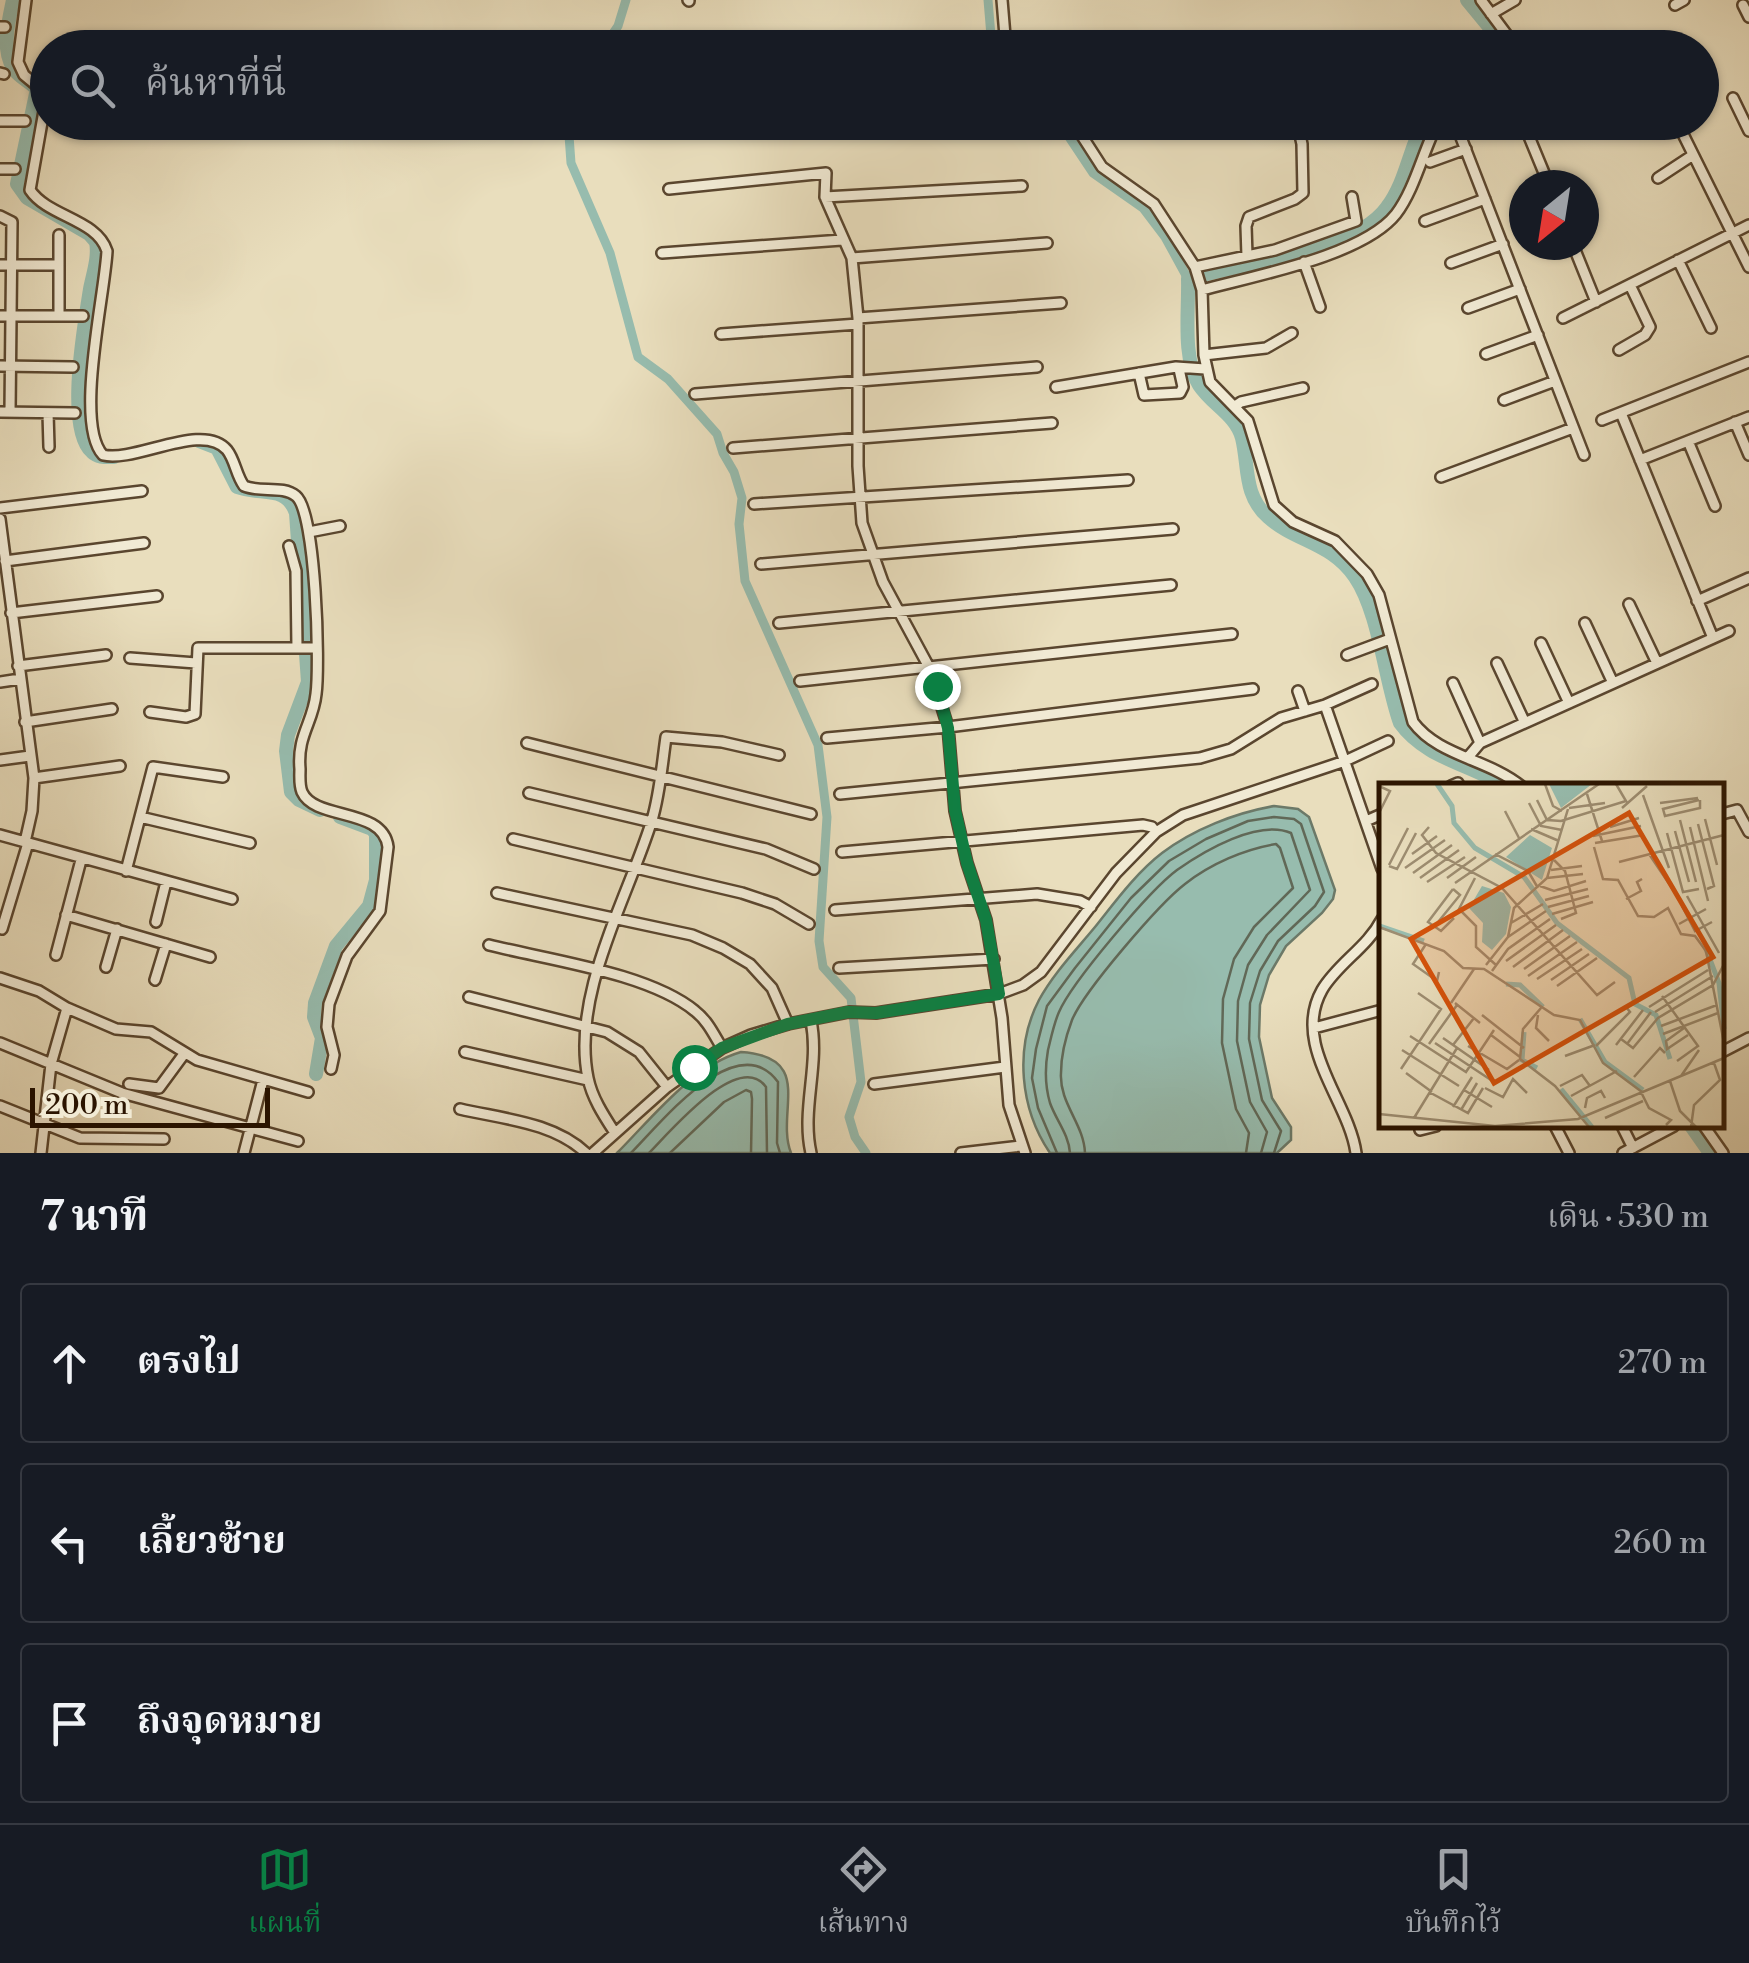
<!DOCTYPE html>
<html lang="th">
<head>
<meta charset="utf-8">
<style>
	:root { --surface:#171b24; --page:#242831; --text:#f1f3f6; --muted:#9ea1a6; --line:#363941; --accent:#0b8043 }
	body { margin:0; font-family:"Libre Bodoni","Noto Serif Thai",serif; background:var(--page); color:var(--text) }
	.compass { position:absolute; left:1509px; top:170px; width:90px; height:90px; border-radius:50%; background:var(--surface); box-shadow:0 2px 8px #0004; rotate:210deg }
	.scale { position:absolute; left:30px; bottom:25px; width:240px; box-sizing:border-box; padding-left:10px; border:5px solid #2b1400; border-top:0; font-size:28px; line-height:35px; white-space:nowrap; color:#2b1400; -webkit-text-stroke:8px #f1ead4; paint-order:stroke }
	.stop { position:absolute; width:30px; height:30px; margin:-22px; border:8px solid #0b8043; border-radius:50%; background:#fff }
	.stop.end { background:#0b8043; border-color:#fff; box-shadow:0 2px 10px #0008 }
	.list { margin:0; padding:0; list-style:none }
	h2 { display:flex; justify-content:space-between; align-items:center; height:130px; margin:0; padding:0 40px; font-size:42px }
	h2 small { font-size:32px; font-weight:400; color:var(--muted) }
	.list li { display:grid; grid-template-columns:65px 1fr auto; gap:30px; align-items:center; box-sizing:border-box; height:160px; margin:0 20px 20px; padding:0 20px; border:2px solid var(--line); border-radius:10px }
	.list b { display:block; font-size:38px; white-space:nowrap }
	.list em { font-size:32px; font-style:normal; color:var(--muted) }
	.icon { flex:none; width:55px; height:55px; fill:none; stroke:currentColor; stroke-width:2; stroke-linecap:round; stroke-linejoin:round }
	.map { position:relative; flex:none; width:1749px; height:1153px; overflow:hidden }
	.search { position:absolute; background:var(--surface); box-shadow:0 2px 8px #0004; left:30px; right:30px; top:30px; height:110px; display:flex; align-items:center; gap:25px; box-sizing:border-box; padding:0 35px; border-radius:55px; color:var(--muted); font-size:38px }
	.sheet { height:670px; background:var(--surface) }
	nav { display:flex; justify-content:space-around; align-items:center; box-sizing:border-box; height:140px; border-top:2px solid var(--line); background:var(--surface); font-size:28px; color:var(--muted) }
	nav a { display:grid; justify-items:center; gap:5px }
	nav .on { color:var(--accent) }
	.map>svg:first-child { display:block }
	.water { fill:#97bcae; stroke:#6c7968; stroke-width:2.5 }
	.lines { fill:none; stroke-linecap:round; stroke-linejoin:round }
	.shore { stroke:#616857; stroke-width:2.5 }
	.canal { stroke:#97bcae; stroke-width:9 }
	.river { stroke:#97bcae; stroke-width:14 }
	.minor-casing { stroke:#5a462f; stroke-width:14 }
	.minor { stroke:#f1ead4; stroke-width:9 }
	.route { stroke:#0b8043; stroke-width:12 }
	.inset-river { fill:none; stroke:#97bcae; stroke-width:5 }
	.inset-road { fill:none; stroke:#9d8d71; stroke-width:2.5 }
	.view { fill:#d5520b; fill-opacity:0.15; stroke:#d5520b; stroke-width:5 }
	.inset-edge { fill:none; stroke:#2b1400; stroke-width:5 }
</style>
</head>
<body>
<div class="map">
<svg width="1749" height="1153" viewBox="0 0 1749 1153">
	<rect width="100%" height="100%" fill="#e9debd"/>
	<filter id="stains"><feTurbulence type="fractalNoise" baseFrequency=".002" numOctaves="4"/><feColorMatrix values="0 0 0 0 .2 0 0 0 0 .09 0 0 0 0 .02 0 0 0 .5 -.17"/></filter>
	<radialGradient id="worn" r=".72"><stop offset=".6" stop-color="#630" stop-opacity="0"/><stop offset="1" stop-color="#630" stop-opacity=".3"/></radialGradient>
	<path class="water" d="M1274,806L1298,809L1309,817L1335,890L1333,899L1322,913L1286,946L1269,975L1260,1005L1259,1037L1272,1098L1291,1127V1140L1277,1153H1050C1020,1109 1014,1048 1039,1000C1053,974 1076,950 1095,927C1115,902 1136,873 1162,853C1194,829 1235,813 1274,806Z
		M741,1052C816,1057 775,1112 791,1153H617C652,1118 692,1066 741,1052Z"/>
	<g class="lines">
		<path class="shore" d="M631,1153C662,1122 737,1026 778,1082L777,1143L780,1153
			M649,1153C670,1132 739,1049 766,1087L767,1153
			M670,1153L724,1102L746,1090L751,1092L752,1099L751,1153
			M1057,1153L1038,1108L1032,1078L1036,1049L1047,1006L1075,968L1131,898L1169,861L1206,839L1248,821L1274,817L1294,819L1301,824L1324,892L1315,906L1278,941L1260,971L1250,1003L1249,1039L1262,1100L1281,1131L1274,1153
			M1070,1153C1069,1135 1056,1120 1050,1103C1045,1086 1045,1067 1048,1050C1051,1038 1054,1023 1059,1012C1072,982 1150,890 1177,870C1204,851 1258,819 1291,833L1310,890L1267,935L1248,965L1238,1001L1237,1041L1250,1102L1267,1132L1261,1153
			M1085,1153C1084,1124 1059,1103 1061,1073C1061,1056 1066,1036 1072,1020C1084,991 1159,904 1185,884C1210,864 1245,849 1276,844L1280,848L1293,888L1254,927L1234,959L1223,999L1222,1043L1236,1109L1249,1133L1246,1153"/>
		<path class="canal" d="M988,0L992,48
			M603,48L618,26L626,0
			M568,122L571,163L610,253L638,357L668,379L717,434L723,453L734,472L742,498L739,524L745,581L818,745L827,817L819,941L823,967L851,998L861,1082L849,1117L855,1137L866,1153
			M1059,122L1093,173L1143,208L1165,237L1188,279"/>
		<path class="river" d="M13,0C8,24 0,54 17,73C23,79 31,83 37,89L17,184L27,198L89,234L96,242C99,257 93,274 90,289C85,322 65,429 92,452C98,458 106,457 114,457
			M1467,0L1495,34L1501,48
			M1424,122C1409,149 1406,182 1387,207C1353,254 1241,262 1188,279C1189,310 1182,358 1199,385C1212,405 1236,415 1242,438C1249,466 1243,495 1268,517C1296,542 1331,542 1355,577C1379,612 1385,681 1400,723C1425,758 1469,764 1505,786
			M199,441L217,448L237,487C261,496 286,484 296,513L308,682L288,735L286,751L291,792L299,800L320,810
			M316,1074L322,1038L314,1017L315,1003L336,946L369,906L376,880V834L372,829L340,817
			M1691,1126L1710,1153"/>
		<g class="minor-casing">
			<path id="minor" d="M26,0L18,62L24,75L47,94L30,190C48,217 97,219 107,251C105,294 74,424 103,455C135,463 203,421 227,450C235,460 236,475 244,486C260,493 283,485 296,496C316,512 320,665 316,694C313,723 297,735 300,769C300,775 299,785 302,792C315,821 383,807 388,847L380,911L347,956L329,1004L327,1027L334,1055L331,1069
				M688,0L689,1
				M1002,0L1006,48
				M1481,0L1507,35L1513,48
				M1675,5L1684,0
				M1743,5L1749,17
				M1491,14L1515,0
				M0,27H5
				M1573,48L1613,37L1623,40L1627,48
				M0,73L4,74
				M1733,98L1749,131
				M0,121H25
				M1073,122L1102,167L1154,204L1195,267L1202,290L1204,355L1210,382L1248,421L1274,505L1293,522L1335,541L1367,574L1379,595L1413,722C1438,756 1488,759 1521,786
				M1455,122L1584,455
				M1523,122L1549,185
				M1677,122L1749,267
				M1430,162L1466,149
				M0,169H15
				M1658,178L1693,155
				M669,189L826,173L825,197L852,258L858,318V466L862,523L883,582L930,669L948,727L955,811L967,863L986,920L1002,1018L1009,1105L1025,1153
				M825,197L1022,186
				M0,216L12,222L10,412
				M1425,221L1485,199
				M1573,245L1596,302
				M662,253L842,240
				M1247,256L1246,226L1249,217L1295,199L1303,193L1302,144L1297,122
				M852,258L1047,243
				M1678,260L1711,328
				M1304,262L1320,307
				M1451,263L1503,244
				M0,265H59
				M1195,267L1275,250L1356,221L1352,197
				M1202,290C1253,276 1363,256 1396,214C1415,189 1423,151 1438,122
				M1468,308L1520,289
				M0,316H83
				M59,316V235
				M858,318L1061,303
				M1563,318L1749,225
				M721,334L858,324
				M1619,350L1645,335L1650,327L1630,285
				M1486,354L1538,335
				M1204,355L1266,348L1292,333
				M0,366L73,367
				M1139,373L1144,395L1180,393L1183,387L1179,369
				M1056,387L1176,367L1205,369
				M695,394L1037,367
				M1504,400L1555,381
				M1235,406L1241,402L1303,388
				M0,412L75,413
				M48,413L49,447
				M1621,413L1713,638
				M1602,420L1749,362
				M1735,422L1749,455
				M1688,441L1715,506
				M733,448L1052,423
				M1640,460L1749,417
				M1441,477L1573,428
				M754,504L1128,480
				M0,508L142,491
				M0,519L34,778L32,811L25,842
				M309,532L340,526
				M289,546L296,571L297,648
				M5,561L144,543
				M761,564L1173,529
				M1697,601L1749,578
				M1629,604L1657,663
				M11,613L157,596
				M779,623L1171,585
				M1585,623L1613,683
				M1541,643L1569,703
				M1347,655L1390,639
				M130,658L196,663
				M1497,663L1525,723
				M18,666L106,655
				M800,681L1232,634
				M0,682L20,679
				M1453,683L1480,743
				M1298,691L1305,711
				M1325,705L1382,869
				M150,712L186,717L195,714L198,648H316
				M25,722L112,709
				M827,738L948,727L1253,689
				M527,743L811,814
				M1469,756L1480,743L1729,631
				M0,760L30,756
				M34,778L120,766
				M1451,786L1458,783
				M529,793L766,849L814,869
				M840,794L1200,758L1231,749L1281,718L1325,705L1372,684
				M1722,814L1737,810L1749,832
				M140,817L250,843
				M1366,821L1382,814
				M0,835L232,899
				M513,839L742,893L775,904L809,924
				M842,852L1143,825L1152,827L1156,832
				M126,871L153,767L223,777
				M497,893L692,935L723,948L750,964L772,988L788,1024
				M835,910L1037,894L1080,901L1091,907
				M66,915L210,957
				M156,922L166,882
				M2,929L28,843
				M489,945C548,960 649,973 695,1011C708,1021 714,1035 722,1048
				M56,955L81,860
				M106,967L117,929
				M839,968L994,959
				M0,978L39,991L67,1008L116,1029L151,1032L197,1060L308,1092
				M155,980L166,944
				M469,997L607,1032L639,1052L667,1087
				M1314,1028L1382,1010
				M0,1043L122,1093L298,1141
				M465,1052L588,1080
				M1722,1052L1749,1038
				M129,1084L159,1088L184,1054
				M874,1084L1005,1067
				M0,1106L80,1138L164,1139
				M460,1109C503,1119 553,1122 586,1153
				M1555,1126L1569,1153
				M1622,1126L1633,1148
				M1704,1126L1723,1153
				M1420,1130L1436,1126
				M615,1133C604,1116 592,1098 588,1078C571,994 628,898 652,820C660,793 662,765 666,737L722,742L779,755
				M41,1153L51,1064L67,1008
				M244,1153L263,1080
				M593,1153L667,1087L722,1048L751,1035L788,1024L849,1012L876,1013L999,994L1023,985L1041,972L1116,873L1156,832L1183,815L1345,761L1388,741
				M811,1153C801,1109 820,1065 811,1021
				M961,1153L1021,1146
				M1356,1153C1349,1101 1291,1045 1322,990C1338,963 1367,948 1382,919
				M1623,1153L1674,1126"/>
		</g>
		<use href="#minor" class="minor"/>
	</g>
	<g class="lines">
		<path class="route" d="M694,1067L722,1048L788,1024L848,1012L876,1013L999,994L986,920L967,863L955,810L948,728L937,686"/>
	</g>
	<g transform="translate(1379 783)">
		<rect width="345" height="345" fill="#e9debd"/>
		<path d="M170,1H213L182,25ZM151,52L173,65L163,97L127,74ZM103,103L125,110L132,124L127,151L113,167L103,159L104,140L90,125Z" fill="#97bcae"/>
		<path class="inset-river" d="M58,1L73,23L75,40L96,65L145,94L178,140L250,195L256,221L277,232L291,276M1,143L45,158M327,166L340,200L345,246M127,201L141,202L164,224M201,236L226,279L264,307M145,249L143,277L158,285M182,306L213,344"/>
		<path class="inset-road" d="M166,1L174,23L183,28M0,3L11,8L0,30M208,11L223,58M264,12L290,85M158,17L168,37L182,38L247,18L237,1M320,17L284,26L286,33L321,25V17M150,20L162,43L183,47M281,20L319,15M190,25L226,20M243,25L268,3M126,28L140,55M326,36L338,82M301,37L317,99M319,41L335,103L328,106M50,44L43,52L57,70L123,105L218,212L236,199M231,44L260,35M311,44L329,118M152,46L180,58M296,48L310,99M288,50L304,109L320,106M214,53L262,43M216,60L265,52M215,64L224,96L239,97L259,133L275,134L289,125L302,151L316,153L327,168L345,260M33,71L58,53M116,71L149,88L159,105M270,71L297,111M175,77L186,88L197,130L182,136M240,79L345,52M10,82L29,45M10,83L18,86L37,50M26,85L66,57M172,87L203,83M34,90L73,62M41,95L80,67M68,95L97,74M96,95L80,126L97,143V164L117,182M168,95L204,91M48,99L86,74M76,100L220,1M161,103L175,108L207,98M74,106L49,139L62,148L75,135M308,113L340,170M247,116L262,108L258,99L263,96M166,117L209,106M303,123L316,148L333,139M169,124L210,113M173,131L214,119M132,140L164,121M300,141L327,126M0,144L65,168L84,185L105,186L175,232L201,237L224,280L263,309M55,144L81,112L74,106M129,154L167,128M47,161L34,181L58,198L60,189M127,178L177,142M107,182L129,154L135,125L168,95L189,26M134,184L184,147M145,186L191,153M113,188L129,166L171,136M149,193L198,159M158,196L203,166M172,197L210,171M178,203L218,175M283,213L319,263L298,278M72,220L95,186M76,220L101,240M270,224L329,187M162,225L144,246L141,276L176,303L210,344M276,229L334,193M103,232L145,265M159,232L157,245L170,258M282,243L338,222M305,245L287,258L288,266L309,252M284,251L339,230M112,252L141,274M31,253L87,289L115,247M64,255L110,287M242,256L254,265L279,235L334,202L345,181M56,260L115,299M50,261L78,222M248,261L272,229M74,262L95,235M237,262L264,227M89,263L128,286L140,277M217,263L251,229L247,224M23,267L80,303M186,273L216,262M22,286L62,226L39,210M27,290L53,309M302,293L320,267M255,294L281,265L286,270M291,298L301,328L317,344M181,303L203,292L211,303M106,305L124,314L134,296L148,310M85,307L113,324M50,309L89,330L104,305M262,309L270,325L292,337L287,342M192,313L238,288M74,324L93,294M206,325L208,315L222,308L226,315M82,327L98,300M0,331L116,343L199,336L345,275M35,335L78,265M226,335L264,318M312,344L315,322L341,297L335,280"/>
		<path class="view" d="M250,30L334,174L115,300L32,156Z"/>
		<rect width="345" height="345" class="inset-edge"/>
	</g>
	<rect width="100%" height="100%" filter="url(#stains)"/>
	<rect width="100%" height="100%" fill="url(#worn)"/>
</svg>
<svg class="compass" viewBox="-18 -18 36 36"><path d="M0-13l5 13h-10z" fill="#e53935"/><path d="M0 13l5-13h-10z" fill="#9ea1a6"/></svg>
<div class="scale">200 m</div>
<div class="stop" style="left:694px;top:1067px"></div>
<div class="stop end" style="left:937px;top:686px"></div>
<div class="search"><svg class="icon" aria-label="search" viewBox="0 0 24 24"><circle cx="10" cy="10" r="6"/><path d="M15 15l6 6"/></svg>ค้นหาที่นี่</div>
</div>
<section class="sheet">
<h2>7 นาที<small>เดิน · 530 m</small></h2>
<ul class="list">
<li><svg class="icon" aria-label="ahead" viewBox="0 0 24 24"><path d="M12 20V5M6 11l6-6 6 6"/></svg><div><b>ตรงไป</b></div><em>270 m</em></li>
<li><svg class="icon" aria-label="left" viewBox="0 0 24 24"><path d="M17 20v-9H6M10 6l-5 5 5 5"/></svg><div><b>เลี้ยวซ้าย</b></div><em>260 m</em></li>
<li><svg class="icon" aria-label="arrive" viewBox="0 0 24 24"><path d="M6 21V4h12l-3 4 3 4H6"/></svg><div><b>ถึงจุดหมาย</b></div></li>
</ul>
</section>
<nav>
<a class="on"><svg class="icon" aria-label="map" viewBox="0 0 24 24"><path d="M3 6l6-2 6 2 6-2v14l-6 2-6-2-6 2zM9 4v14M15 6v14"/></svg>แผนที่</a>
<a><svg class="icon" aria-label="directions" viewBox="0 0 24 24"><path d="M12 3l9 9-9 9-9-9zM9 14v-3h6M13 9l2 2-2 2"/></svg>เส้นทาง</a>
<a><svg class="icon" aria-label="saved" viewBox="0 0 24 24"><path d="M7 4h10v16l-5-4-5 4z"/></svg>บันทึกไว้</a>
</nav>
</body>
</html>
